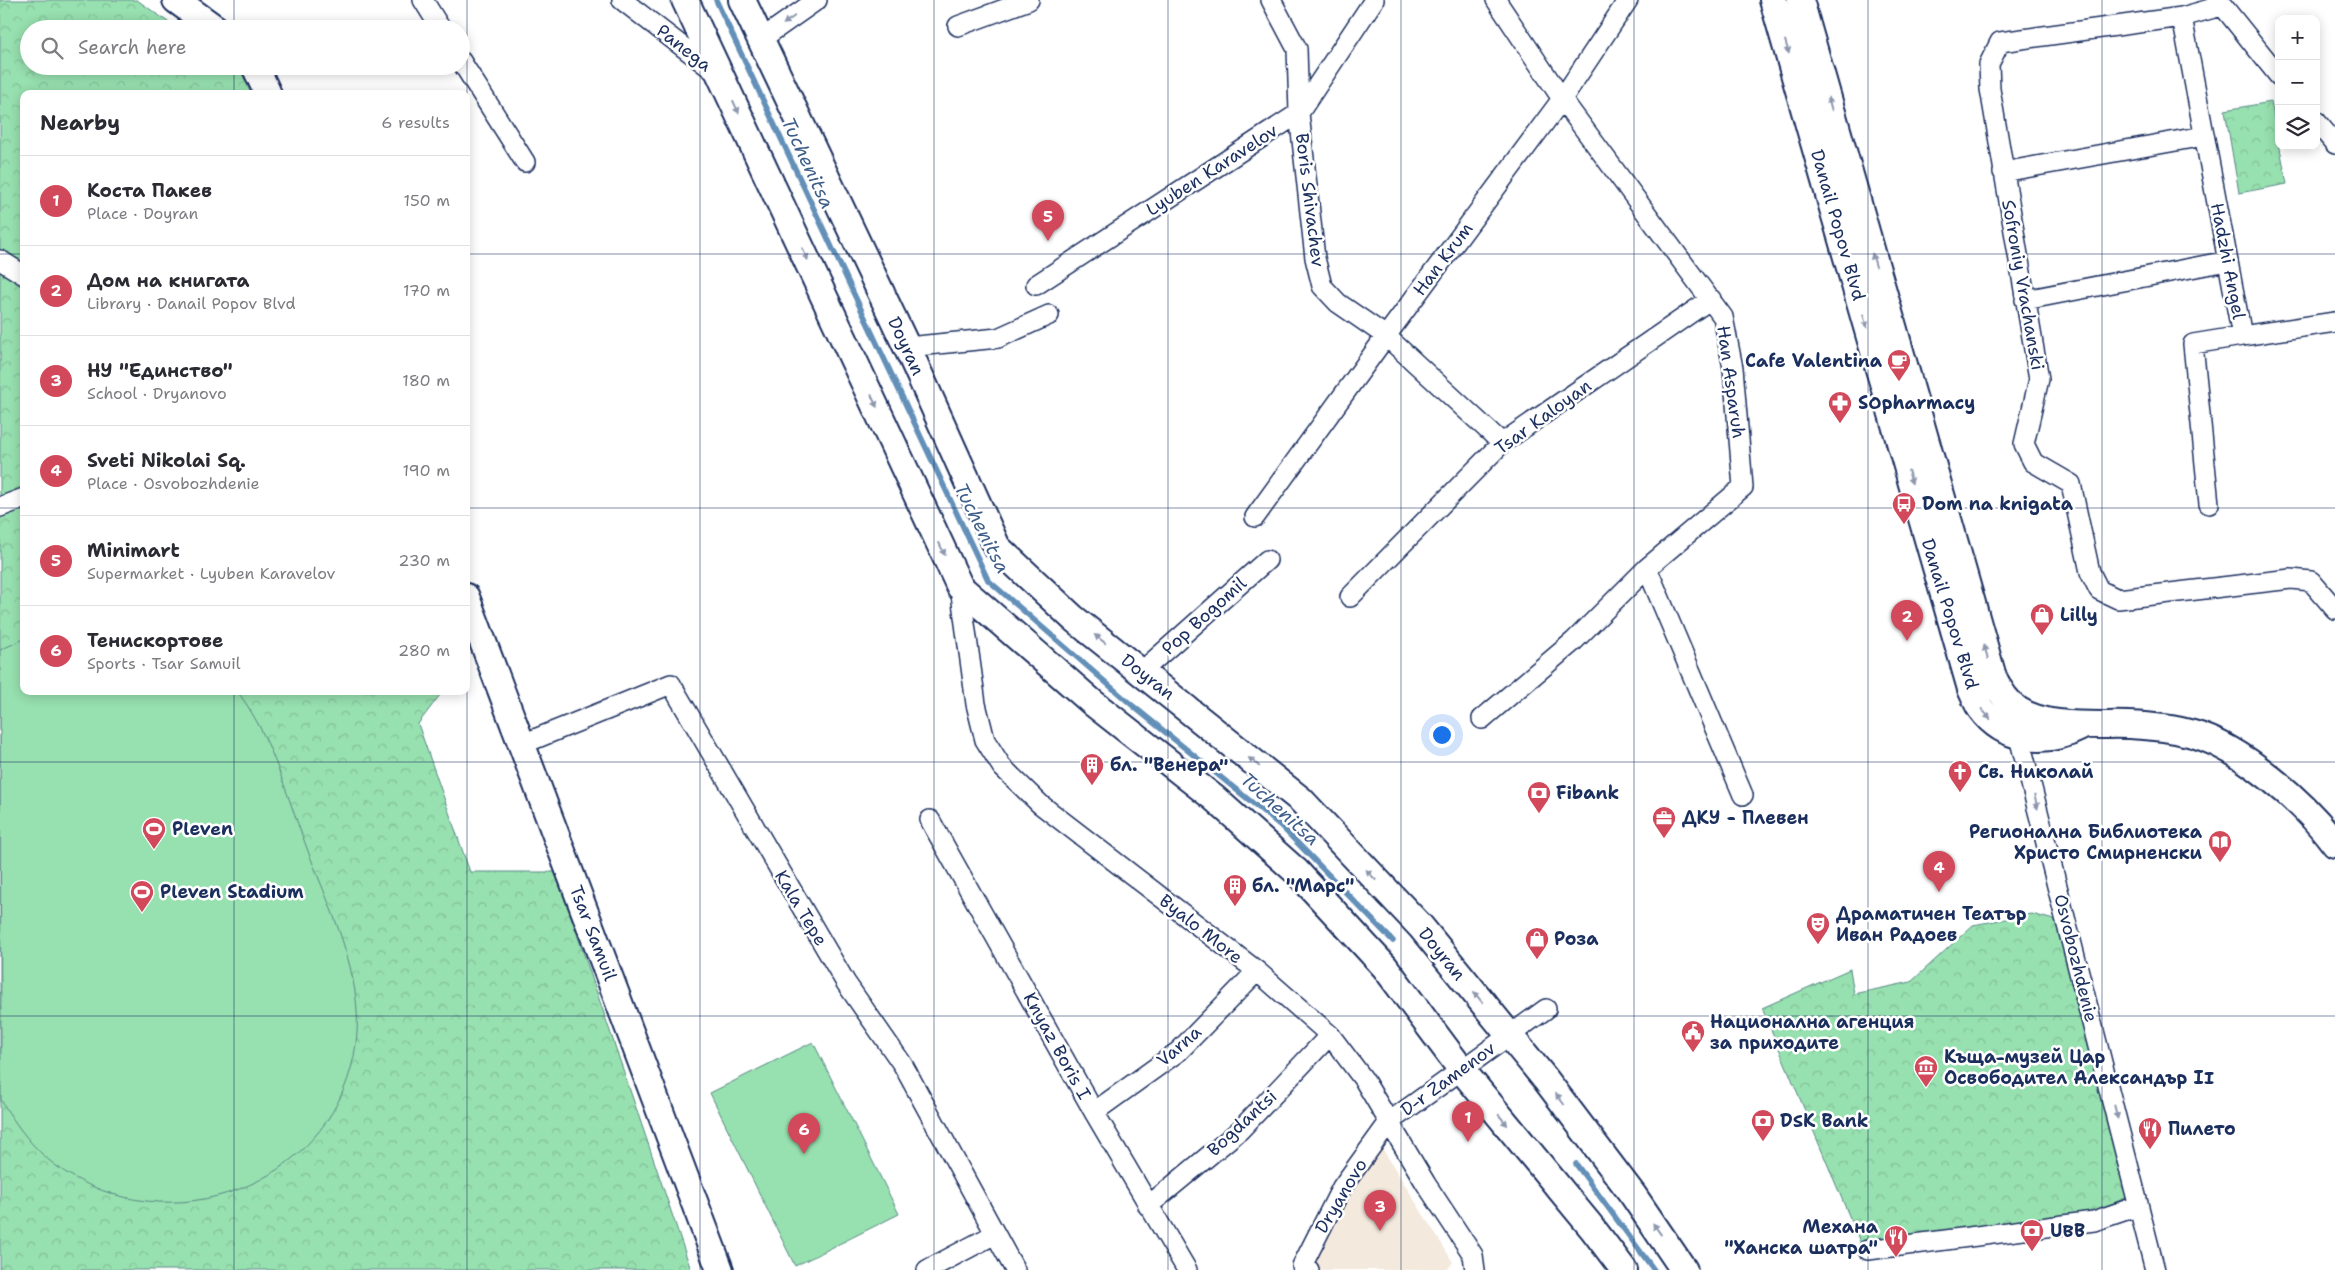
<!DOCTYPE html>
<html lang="en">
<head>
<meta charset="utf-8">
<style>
	:root { --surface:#fff; --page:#f7f7f7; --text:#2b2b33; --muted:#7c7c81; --line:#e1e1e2; --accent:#d1495b }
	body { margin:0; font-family:"Shantell Sans",sans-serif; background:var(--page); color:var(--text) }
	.controls { position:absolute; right:15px; top:15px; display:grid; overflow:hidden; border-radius:10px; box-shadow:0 2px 12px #0003 }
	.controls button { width:45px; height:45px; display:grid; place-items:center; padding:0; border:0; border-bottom:1px solid var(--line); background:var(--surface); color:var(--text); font:25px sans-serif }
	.you { position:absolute; left:1441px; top:734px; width:18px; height:18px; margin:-12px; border:4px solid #fff; border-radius:50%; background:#1a73e8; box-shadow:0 0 0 8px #1a73e833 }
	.badge { display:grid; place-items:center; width:32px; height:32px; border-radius:50%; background:var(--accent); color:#fff; font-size:16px; font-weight:700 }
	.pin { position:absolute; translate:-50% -41px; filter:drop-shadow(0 1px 2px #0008) }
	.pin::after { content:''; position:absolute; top:26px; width:18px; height:15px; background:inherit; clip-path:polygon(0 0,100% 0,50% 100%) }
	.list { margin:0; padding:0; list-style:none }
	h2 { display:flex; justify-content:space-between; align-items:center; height:65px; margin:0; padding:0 20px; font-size:21px }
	h2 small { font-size:16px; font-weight:400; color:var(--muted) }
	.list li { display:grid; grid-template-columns:32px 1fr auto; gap:15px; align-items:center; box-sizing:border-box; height:90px; padding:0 20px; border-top:1px solid var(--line) }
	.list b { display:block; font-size:19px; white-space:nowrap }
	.list p { margin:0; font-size:16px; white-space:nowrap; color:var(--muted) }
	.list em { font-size:16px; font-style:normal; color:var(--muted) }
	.icon { flex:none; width:28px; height:28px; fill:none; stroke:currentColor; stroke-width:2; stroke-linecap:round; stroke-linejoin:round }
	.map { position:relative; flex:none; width:2335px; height:1270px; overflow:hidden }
	.search { position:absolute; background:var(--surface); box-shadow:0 2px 12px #0003; left:20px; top:20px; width:450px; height:55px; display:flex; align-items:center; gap:12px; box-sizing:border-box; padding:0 18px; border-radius:28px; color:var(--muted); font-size:19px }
	.panel { position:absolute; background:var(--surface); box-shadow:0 2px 12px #0003; left:20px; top:90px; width:450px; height:605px; border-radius:10px }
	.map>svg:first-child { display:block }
	.built { fill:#f4e9dd }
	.park { fill:url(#park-crowns); stroke:#598886 }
	.garden { fill:#97e0af; stroke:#598886 }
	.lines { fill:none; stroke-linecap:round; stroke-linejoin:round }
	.stream { stroke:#6490b8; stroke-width:5.5 }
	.street-casing { stroke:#1b2f5e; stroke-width:22 }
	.secondary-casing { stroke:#1b2f5e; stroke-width:30 }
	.street { stroke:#fff; stroke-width:19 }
	.secondary { stroke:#fff; stroke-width:26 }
	.oneway { fill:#8d97ae }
	.grid { fill:none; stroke:#1b2f5e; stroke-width:1; stroke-opacity:0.55 }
	.labels { text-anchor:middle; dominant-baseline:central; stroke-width:5; stroke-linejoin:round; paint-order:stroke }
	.street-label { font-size:18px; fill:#1b2f5e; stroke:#fff }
	.poi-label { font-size:18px; font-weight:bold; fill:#1b2f5e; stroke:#fff; text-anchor:start }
	.water-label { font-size:19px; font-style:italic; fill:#3f5f8b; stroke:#fff }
</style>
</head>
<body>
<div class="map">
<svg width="2335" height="1270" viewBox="0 0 2335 1270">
	<defs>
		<pattern id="park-crowns" width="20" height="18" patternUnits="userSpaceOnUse" patternTransform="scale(1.25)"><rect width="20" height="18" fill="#97e0af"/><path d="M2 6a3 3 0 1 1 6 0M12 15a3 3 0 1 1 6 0" fill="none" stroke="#82c099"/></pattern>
	</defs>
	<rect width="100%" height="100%" fill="#fff"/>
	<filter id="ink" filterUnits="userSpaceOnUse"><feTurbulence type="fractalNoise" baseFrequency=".02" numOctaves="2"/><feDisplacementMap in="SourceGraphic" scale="10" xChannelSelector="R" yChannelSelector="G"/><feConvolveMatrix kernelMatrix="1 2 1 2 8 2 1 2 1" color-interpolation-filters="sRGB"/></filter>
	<g filter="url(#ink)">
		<path class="built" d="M1382,1148L1453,1262L1447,1270H1321L1312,1264L1342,1199Z"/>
		<path class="park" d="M0,0H137L178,29H29V66H232L242,73L251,94H24V691H443L418,724L470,872H556L691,1270H0Z
			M2271,102L2287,184L2239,193L2225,110Z
			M2032,914L2054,920L2066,937L2140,1192L2089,1213L1860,1242L1762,1008L1850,969L1854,994L1911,982L1973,925Z"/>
		<path class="garden" d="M24,639V691H237C271,735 285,791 305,843C328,906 365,974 356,1044C338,1178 183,1243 70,1175C39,1157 19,1130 1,1100L0,650Z
			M813,1042L899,1214L795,1266L710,1093Z"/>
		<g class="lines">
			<path class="stream" d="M716,0L988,580L1133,706L1281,826L1393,941
				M1576,1164L1654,1270"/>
			<g class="street-casing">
				<path id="street" d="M423,0L441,29
					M622,0L718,74
					M1271,0L1297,49L1299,113L1315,258L1322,286L1338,303L1386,336L1502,443
					M2218,0L2279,76
					M2182,17L2000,42L1989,64L1990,89L2039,379L2024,444L2033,462L2071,484L2090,572L2099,590L2118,599L2291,579L2311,581L2335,609
					M958,26L1029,0
					M760,40L817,0
					M461,61L525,162
					M2316,121L2335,144
					M2003,172L2204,136
					M0,260L24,275
					M1036,285L1299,113L1374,0
					M2025,300L2227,261
					M2242,336L2335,322
					M907,347L998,338L1049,315
					M2209,504L2193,344L2242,336L2182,17L2221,6
					M0,507L24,498
					M1255,517L1386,336L1562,99L1628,0
					M1647,568L1743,795
					M960,587L976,704L985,740L1002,767L1040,804L1257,971L1330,1035L1364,1080L1426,1184L1473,1255L1475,1270
					M1350,597L1502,443L1711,299
					M1141,672L1267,560
					M1482,719L1574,641L1647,568L1743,487L1733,368L1723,317L1562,99L1496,0
					M2027,727L2019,737L2155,1270
					M520,745L671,684L846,983L903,1065L1015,1270
					M930,820L1094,1112L1187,1270
					M1094,1112L1179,1051L1257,971
					M1148,1206L1240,1130L1330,1035
					M1868,1250L2094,1221L2138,1206
					M927,1270L995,1234
					M1309,1270L1302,1266L1342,1187L1389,1122L1546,1009"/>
			</g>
			<g class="secondary-casing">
				<path id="secondary" d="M176,0L216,29
					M685,0L960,587L1093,703L1214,798L1297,872L1385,967L1461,1069L1593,1229L1624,1270
					M742,0L912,358L997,547L1073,618L1301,800L1421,927L1546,1080L1633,1195L1684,1270
					M1773,0L1971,689C1974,695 1977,703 1981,709C2004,741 2046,745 2079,728
					M1800,0L1993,677C1999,690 2006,702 2018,710C2046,729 2097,724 2129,725C2151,726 2172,728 2193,734C2241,747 2305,803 2335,844
					M255,66L268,94
					M466,597L720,1270"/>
			</g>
			<use href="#street" class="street"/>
			<use href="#secondary" class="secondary"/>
		</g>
		<defs><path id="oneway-solid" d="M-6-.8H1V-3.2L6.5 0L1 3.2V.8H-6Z" transform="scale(1.25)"/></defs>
		<g class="oneway">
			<use href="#oneway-solid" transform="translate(789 20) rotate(145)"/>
			<use href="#oneway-solid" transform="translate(1787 47) rotate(74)"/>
			<use href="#oneway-solid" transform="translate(1830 104) rotate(-106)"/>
			<use href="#oneway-solid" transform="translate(736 107) rotate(65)"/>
			<use href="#oneway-solid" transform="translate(805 254) rotate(65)"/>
			<use href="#oneway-solid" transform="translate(1874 260) rotate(-106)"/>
			<use href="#oneway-solid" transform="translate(1865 321) rotate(74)"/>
			<use href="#oneway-solid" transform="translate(874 401) rotate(65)"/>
			<use href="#oneway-solid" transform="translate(1910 477) rotate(74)"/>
			<use href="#oneway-solid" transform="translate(942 549) rotate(65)"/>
			<use href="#oneway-solid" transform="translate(1100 639) rotate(-142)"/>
			<use href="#oneway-solid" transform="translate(1986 652) rotate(-106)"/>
			<use href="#oneway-solid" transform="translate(1986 714) rotate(49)"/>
			<use href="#oneway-solid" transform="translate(1254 762) rotate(-141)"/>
			<use href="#oneway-solid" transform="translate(2036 802) rotate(76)"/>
			<use href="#oneway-solid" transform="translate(1371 875) rotate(-133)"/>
			<use href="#oneway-solid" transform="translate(1478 997) rotate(-129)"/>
			<use href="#oneway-solid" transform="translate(1560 1099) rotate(-127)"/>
			<use href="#oneway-solid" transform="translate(2116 1112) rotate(76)"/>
			<use href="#oneway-solid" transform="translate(1503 1120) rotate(50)"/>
			<use href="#oneway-solid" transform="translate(1657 1229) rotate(-125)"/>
		</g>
	</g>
	<path class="grid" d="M234,0V29M467,0V1270M700,0V1270M934,0V1270M1168,0V1270M1401,0V1270M1634,0V1270M1868,0V1270M2102,0V1270M234,66V94M0,254H24M466,254H2335M0,508H24M466,508H2335M234,691V1270M0,762H2335M0,1016H2335"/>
	<defs>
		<g id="cafe-pin" transform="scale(1.25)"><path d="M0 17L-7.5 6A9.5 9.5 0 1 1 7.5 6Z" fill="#d1495b" stroke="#fff"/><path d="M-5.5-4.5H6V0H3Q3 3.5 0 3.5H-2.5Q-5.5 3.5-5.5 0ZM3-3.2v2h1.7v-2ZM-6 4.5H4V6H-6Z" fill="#fff"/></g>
		<g id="pharmacy-pin" transform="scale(1.25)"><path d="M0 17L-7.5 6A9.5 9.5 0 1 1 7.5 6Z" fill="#d1495b" stroke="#fff"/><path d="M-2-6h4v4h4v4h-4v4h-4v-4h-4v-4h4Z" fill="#fff"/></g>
		<g id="bus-pin" transform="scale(1.25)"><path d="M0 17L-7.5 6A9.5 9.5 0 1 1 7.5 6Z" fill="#d1495b" stroke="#fff"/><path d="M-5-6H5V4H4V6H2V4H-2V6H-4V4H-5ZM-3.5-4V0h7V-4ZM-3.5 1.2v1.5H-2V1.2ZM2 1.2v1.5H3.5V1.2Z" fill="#fff"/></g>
		<g id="shop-pin" transform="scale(1.25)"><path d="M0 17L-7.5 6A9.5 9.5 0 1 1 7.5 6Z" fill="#d1495b" stroke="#fff"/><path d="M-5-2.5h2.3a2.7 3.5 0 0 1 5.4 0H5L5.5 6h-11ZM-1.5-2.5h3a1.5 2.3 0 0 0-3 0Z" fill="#fff"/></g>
		<g id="building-pin" transform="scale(1.25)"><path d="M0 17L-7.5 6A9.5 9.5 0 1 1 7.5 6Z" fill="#d1495b" stroke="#fff"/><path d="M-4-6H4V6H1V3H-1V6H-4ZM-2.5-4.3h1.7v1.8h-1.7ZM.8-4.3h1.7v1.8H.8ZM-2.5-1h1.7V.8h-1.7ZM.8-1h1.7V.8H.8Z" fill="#fff"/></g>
		<g id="church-pin" transform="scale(1.25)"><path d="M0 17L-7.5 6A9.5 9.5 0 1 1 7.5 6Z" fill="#d1495b" stroke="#fff"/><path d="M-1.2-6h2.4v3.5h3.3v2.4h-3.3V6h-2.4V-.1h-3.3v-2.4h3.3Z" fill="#fff"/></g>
		<g id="bank-pin" transform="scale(1.25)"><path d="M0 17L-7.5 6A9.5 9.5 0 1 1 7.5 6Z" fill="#d1495b" stroke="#fff"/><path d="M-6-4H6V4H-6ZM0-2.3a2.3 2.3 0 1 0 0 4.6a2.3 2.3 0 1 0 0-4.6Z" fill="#fff"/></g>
		<g id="office-pin" transform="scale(1.25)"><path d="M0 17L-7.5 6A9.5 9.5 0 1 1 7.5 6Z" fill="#d1495b" stroke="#fff"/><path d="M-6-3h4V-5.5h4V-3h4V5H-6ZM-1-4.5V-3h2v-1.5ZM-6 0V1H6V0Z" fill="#fff"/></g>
		<g id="stadium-pin" transform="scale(1.25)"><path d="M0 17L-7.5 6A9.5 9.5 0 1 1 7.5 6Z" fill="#d1495b" stroke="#fff"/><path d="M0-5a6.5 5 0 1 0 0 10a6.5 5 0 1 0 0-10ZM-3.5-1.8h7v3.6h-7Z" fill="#fff"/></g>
		<g id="library-pin" transform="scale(1.25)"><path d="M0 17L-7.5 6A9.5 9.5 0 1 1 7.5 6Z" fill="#d1495b" stroke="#fff"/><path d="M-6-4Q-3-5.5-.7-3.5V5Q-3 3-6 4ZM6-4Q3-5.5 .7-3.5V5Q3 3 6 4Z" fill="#fff"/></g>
		<g id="theatre-pin" transform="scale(1.25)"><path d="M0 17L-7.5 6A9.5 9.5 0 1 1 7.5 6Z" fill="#d1495b" stroke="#fff"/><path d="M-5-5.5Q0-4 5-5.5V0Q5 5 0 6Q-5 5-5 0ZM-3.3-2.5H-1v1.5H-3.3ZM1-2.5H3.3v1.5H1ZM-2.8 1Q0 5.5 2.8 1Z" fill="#fff"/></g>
		<g id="civic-pin" transform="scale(1.25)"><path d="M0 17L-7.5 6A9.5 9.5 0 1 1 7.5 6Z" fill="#d1495b" stroke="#fff"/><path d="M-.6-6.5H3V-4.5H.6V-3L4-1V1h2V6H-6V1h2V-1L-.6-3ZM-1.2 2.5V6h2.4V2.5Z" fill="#fff"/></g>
		<g id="museum-pin" transform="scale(1.25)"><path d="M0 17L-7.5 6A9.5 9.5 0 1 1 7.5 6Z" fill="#d1495b" stroke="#fff"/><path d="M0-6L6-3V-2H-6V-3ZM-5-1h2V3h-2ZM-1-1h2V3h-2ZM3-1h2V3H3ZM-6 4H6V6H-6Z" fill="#fff"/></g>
		<g id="restaurant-pin" transform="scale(1.25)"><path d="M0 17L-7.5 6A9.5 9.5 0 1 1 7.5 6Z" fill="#d1495b" stroke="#fff"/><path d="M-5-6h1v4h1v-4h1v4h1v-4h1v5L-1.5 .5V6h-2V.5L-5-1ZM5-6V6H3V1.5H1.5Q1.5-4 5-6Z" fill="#fff"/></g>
	</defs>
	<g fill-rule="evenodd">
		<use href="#cafe-pin" x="1899" y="361"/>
		<use href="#pharmacy-pin" x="1840" y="403"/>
		<use href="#bus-pin" x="1904" y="504"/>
		<use href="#shop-pin" x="2042" y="615"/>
		<use href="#building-pin" x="1092" y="765"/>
		<use href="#church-pin" x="1960" y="772"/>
		<use href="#bank-pin" x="1539" y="793"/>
		<use href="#office-pin" x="1664" y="818"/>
		<use href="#stadium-pin" x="154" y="829"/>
		<use href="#library-pin" x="2220" y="842"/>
		<use href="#building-pin" x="1235" y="886"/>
		<use href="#stadium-pin" x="142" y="892"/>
		<use href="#theatre-pin" x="1818" y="924"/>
		<use href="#shop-pin" x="1537" y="939"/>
		<use href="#civic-pin" x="1693" y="1032"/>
		<use href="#museum-pin" x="1926" y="1067"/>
		<use href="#bank-pin" x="1763" y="1121"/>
		<use href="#restaurant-pin" x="2150" y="1129"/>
		<use href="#bank-pin" x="2032" y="1231"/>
		<use href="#restaurant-pin" x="1896" y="1237"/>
	</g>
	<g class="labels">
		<g class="street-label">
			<text transform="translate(684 48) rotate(38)">Panega</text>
			<text transform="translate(1212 170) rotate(-33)">Lyuben Karavelov</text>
			<text transform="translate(1310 200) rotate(83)">Boris Shivachev</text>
			<text transform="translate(1838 225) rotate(74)">Danail Popov Blvd</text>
			<text transform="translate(1443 259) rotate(-53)">Han Krum</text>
			<text transform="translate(2228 261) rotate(79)">Hadzhi Angel</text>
			<text transform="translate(2023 285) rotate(80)">Sofroniy Vrachanski</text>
			<text transform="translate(906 346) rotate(65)">Doyran</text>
			<text transform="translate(1731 382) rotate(82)">Han Asparuh</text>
			<text transform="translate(1543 417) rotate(-36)">Tsar Kaloyan</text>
			<text transform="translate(1950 614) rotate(73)">Danail Popov Blvd</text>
			<text transform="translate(1204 616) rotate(-42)">Pop Bogomil</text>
			<text transform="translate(1148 677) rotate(38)">Doyran</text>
			<text transform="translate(801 908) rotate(59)">Kala Tepe</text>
			<text transform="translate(1201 929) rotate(38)">Byalo More</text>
			<text transform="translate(593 933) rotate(69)">Tsar Samuil</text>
			<text transform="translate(1442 954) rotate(51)">Doyran</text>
			<text transform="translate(2076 958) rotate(76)">Osvobozhdenie</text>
			<text transform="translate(1057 1046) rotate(61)">Knyaz Boris I</text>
			<text transform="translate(1179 1046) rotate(-41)">Varna</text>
			<text transform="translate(1448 1079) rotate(-36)">D-r Zamenov</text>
			<text transform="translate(1242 1123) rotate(-43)">Bogdantsi</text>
			<text transform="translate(1341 1196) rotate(-59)">Dryanovo</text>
		</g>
		<g class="poi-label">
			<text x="1882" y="361" text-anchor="end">Cafe Valentina</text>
			<text x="1858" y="403">SOpharmacy</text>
			<text x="1922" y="504">Dom na knigata</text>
			<text x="2060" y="615">Lilly</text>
			<text x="1110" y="765">бл. "Венера"</text>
			<text x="1978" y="772">Св. Николай</text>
			<text x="1556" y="793">Fibank</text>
			<text x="1682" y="818">ДКУ - Плевен</text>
			<text x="172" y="829">Pleven</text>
			<text x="2202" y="832" text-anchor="end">Регионална Библиотека<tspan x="2202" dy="21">Христо Смирненски</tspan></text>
			<text x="1252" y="886">бл. "Марс"</text>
			<text x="160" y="892">Pleven Stadium</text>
			<text x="1836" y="914">Драматичен Театър<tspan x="1836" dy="21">Иван Радоев</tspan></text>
			<text x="1554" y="939">Роза</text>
			<text x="1710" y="1022">Национална агенция<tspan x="1710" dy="21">за приходите</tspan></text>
			<text x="1944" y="1057">Къща-музей Цар<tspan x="1944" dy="21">Освободител Александър II</tspan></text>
			<text x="1780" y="1121">DSK Bank</text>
			<text x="2168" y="1129">Пилето</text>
			<text x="1878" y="1227" text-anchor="end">Механа<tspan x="1878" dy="21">"Ханска шатра"</tspan></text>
			<text x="2050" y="1231">UBB</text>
		</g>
		<g class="water-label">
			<text transform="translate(808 163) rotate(65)">Tuchenitsa</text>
			<text transform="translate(982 528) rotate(63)">Tuchenitsa</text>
			<text transform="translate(1280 809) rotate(42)">Tuchenitsa</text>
		</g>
	</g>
</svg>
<div class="controls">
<button>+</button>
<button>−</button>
<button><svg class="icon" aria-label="layers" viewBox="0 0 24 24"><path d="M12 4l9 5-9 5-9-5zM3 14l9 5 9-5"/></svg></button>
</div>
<div class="you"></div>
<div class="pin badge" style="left:1468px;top:1142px">1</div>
<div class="pin badge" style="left:1907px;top:641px">2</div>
<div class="pin badge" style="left:1380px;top:1231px">3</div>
<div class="pin badge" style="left:1939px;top:892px">4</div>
<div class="pin badge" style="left:1048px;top:241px">5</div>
<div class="pin badge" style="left:804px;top:1154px">6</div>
<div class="search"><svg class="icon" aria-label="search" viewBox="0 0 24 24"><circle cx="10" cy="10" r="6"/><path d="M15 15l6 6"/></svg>Search here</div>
<section class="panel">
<h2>Nearby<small>6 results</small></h2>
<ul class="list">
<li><span class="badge">1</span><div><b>Коста Пакев</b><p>Place · Doyran</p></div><em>150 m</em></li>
<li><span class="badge">2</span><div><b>Дом на книгата</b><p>Library · Danail Popov Blvd</p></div><em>170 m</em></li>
<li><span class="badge">3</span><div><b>НУ &quot;Единство&quot;</b><p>School · Dryanovo</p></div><em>180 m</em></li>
<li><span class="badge">4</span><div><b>Sveti Nikolai Sq.</b><p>Place · Osvobozhdenie</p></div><em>190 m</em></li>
<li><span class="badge">5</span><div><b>Minimart</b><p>Supermarket · Lyuben Karavelov</p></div><em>230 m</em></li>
<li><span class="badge">6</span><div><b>Тенискортове</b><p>Sports · Tsar Samuil</p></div><em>280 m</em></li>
</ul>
</section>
</div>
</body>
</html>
